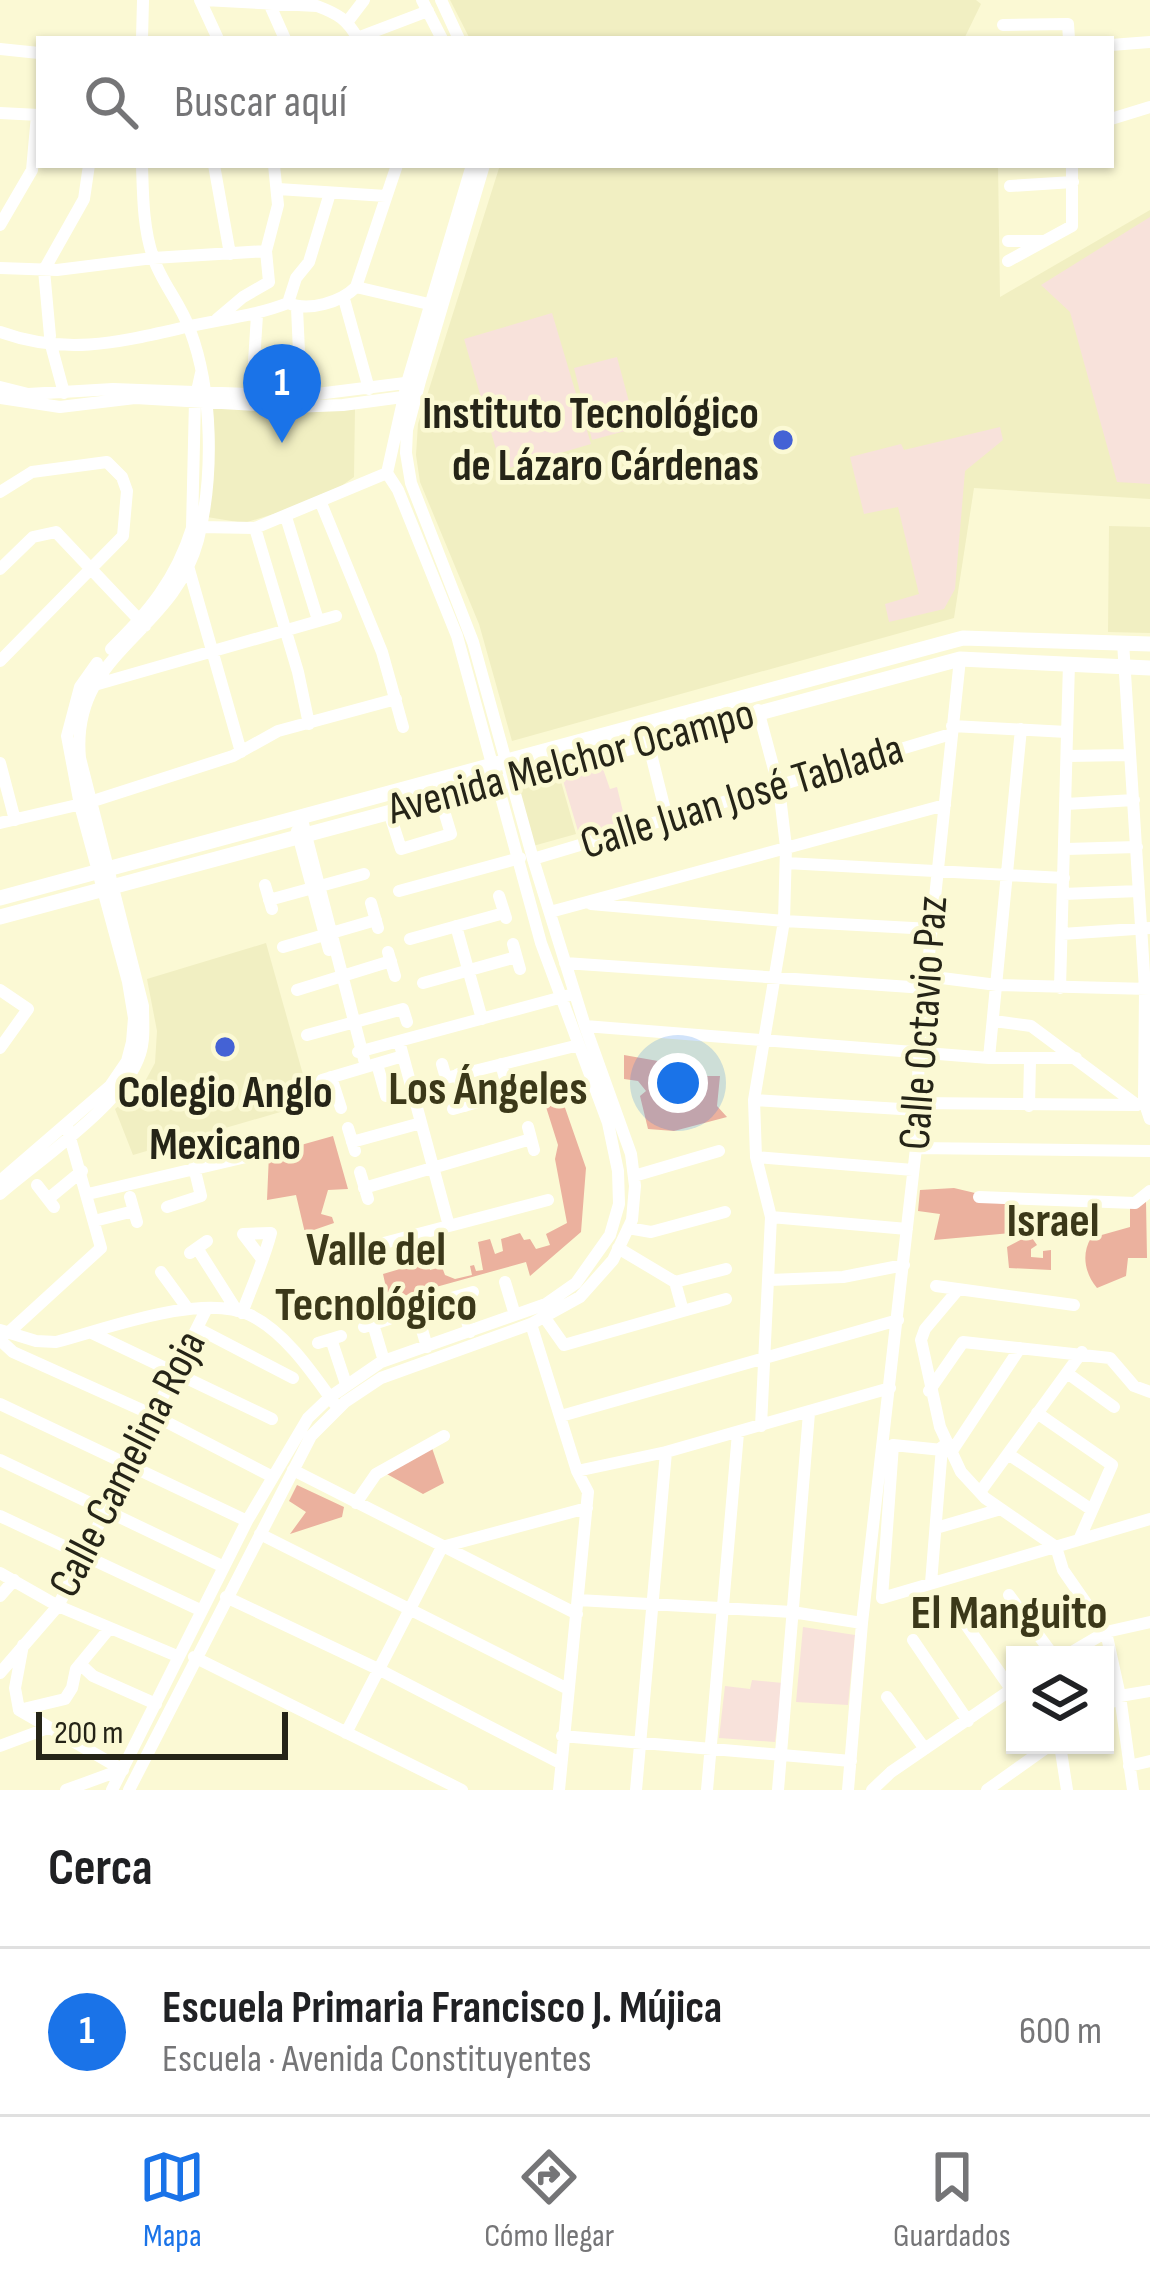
<!DOCTYPE html>
<html lang="es">
<head>
<meta charset="utf-8">
<style>
	:root { --surface:#fff; --page:#f6f6f6; --text:#202124; --muted:#757577; --line:#e0e0e0; --accent:#1a73e8 }
	body { margin:0; font-family:"Sofia Sans Condensed",sans-serif; background:var(--page); color:var(--text) }
	.controls { position:absolute; right:36px; bottom:36px; display:grid; overflow:hidden; border-radius:0px; box-shadow:0 3px 9px #0004 }
	.controls button { width:108px; height:108px; display:grid; place-items:center; padding:0; border:0; border-bottom:3px solid var(--line); background:var(--surface); color:var(--text); font:60px sans-serif }
	.scale { position:absolute; left:36px; bottom:30px; width:252px; box-sizing:border-box; padding-left:12px; border:6px solid #252417; border-top:0; font-size:33px; line-height:42px; white-space:nowrap; color:#252417; -webkit-text-stroke:9px #fbf9d4; paint-order:stroke }
	.you { position:absolute; left:678px; top:1083px; width:42px; height:42px; margin:-30px; border:9px solid #fff; border-radius:50%; background:#1a73e8; box-shadow:0 0 0 18px #1a73e833 }
	.badge { display:grid; place-items:center; width:78px; height:78px; border-radius:50%; background:var(--accent); color:#fff; font-size:39px; font-weight:700 }
	.pin { position:absolute; translate:-50% -99px; filter:drop-shadow(0 3px 6px #0008) }
	.pin::after { content:''; position:absolute; top:63px; width:42px; height:36px; background:inherit; clip-path:polygon(0 0,100% 0,50% 100%) }
	.list { margin:0; padding:0; list-style:none }
	h2 { display:flex; justify-content:space-between; align-items:center; height:156px; margin:0; padding:0 48px; font-size:51px }
	h2 small { font-size:39px; font-weight:400; color:var(--muted) }
	.list li { display:grid; grid-template-columns:78px 1fr auto; gap:36px; align-items:center; box-sizing:border-box; height:168px; padding:0 48px; border-top:3px solid var(--line) }
	.list b { display:block; font-size:45px; white-space:nowrap }
	.list p { margin:0; font-size:39px; white-space:nowrap; color:var(--muted) }
	.list em { font-size:39px; font-style:normal; color:var(--muted) }
	.icon { flex:none; width:66px; height:66px; fill:none; stroke:currentColor; stroke-width:2; stroke-linecap:round; stroke-linejoin:round }
	.map { position:relative; flex:none; width:1150px; height:1790px; overflow:hidden }
	.search { position:absolute; background:var(--surface); box-shadow:0 3px 9px #0004; left:36px; right:36px; top:36px; height:132px; display:flex; align-items:center; gap:30px; box-sizing:border-box; padding:0 42px; border-radius:0px; color:var(--muted); font-size:45px }
	.sheet { height:324px; background:var(--surface) }
	nav { display:flex; justify-content:space-around; align-items:center; box-sizing:border-box; height:168px; border-top:3px solid var(--line); background:var(--surface); font-size:33px; color:var(--muted) }
	nav a { display:grid; justify-items:center; gap:6px }
	nav .on { color:var(--accent) }
	.map>svg:first-child { display:block }
	.built { fill:#f1efc2 }
	.green { fill:#f8e2db }
	.forest { fill:#ebb19e }
	.lines { fill:none; stroke-linecap:round; stroke-linejoin:round }
	.minor { stroke:#fff; stroke-width:12 }
	.major { stroke:#fff; stroke-width:15 }
	.poi-dot { fill:#4462d5; stroke:#fbf9d4; stroke-width:4.5 }
	.labels { text-anchor:middle; dominant-baseline:central; stroke-width:9; stroke-linejoin:round; paint-order:stroke }
	.poi-label { font-size:45px; font-weight:bold; fill:#252417; stroke:#fbf9d4; text-anchor:end }
	.street-label { font-size:45px; fill:#252417; stroke:#fbf9d4 }
	.neighbourhood-label { font-size:48px; font-weight:bold; fill:#3b3819; stroke:#fbf9d4 }
</style>
</head>
<body>
<div class="map">
<svg width="1150" height="1790" viewBox="0 0 1150 1790">
	<rect width="100%" height="100%" fill="#fbf9d4"/>
	<path class="built" d="M450,0H976L981,4L964,39H470Z
		M500,165H998L1000,297L1150,210V499L974,488L954,618L512,741L479,624L420,482L416,455L418,424Z
		M211,406L355,409L354,477L323,499L244,523L207,517Z
		M1109,526L1150,527V633L1108,632Z
		M558,771L576,834L533,846L515,784Z
		M266,943L311,1103L133,1155L115,1109L142,1087L155,1063L157,1031L147,979Z"/>
	<path class="green" d="M1150,217V484L1117,482L1070,312L1041,285Z
		M552,313L591,444L502,470L464,339Z
		M617,357L636,428L592,440L574,368Z
		M1000,427L1003,440L965,471L955,589L944,609L889,622L885,604L919,594L898,507L864,514L850,457L901,444L904,450Z
		M602,766L610,789L617,787L626,824L580,838L562,777Z
		M803,1627L855,1635L848,1705L796,1702Z
		M752,1680L783,1683L775,1742L719,1738L725,1686L750,1689Z"/>
	<path class="forest" d="M624,1055L658,1061L654,1066L657,1069L672,1063L679,1066L682,1089L707,1076H720L717,1106L727,1117L674,1131L648,1129L640,1096L646,1091L638,1081L624,1079Z
		M563,1102L586,1168L581,1232L530,1276L526,1262L400,1297L398,1290L387,1292L383,1274L427,1261L430,1270L442,1267L445,1275L455,1279L472,1275L470,1266L474,1265L476,1271L483,1270L478,1242L490,1239L495,1254L503,1251L501,1239L520,1233L524,1240L530,1239L536,1249L550,1245L546,1234L567,1223L555,1159L558,1145L546,1107Z
		M333,1136L348,1189L328,1190L321,1214L332,1217L334,1223L305,1233L296,1195L267,1200L269,1154Z
		M954,1188L975,1193L976,1201L1008,1204L1011,1233L934,1240L940,1214L918,1211L920,1190Z
		M1146,1201L1147,1258H1128L1126,1276L1097,1288C1085,1274 1081,1254 1091,1238L1130,1227V1208Z
		M1030,1235L1037,1245L1031,1249V1257L1043,1258V1251L1051,1250V1270L1009,1268L1007,1247Z
		M432,1448L444,1483L423,1494L385,1473Z
		M297,1485L344,1507L342,1517L290,1534L306,1512L289,1501Z"/>
	<g class="lines">
		<path class="minor" d="M200,0L218,39
			M204,0L317,6C338,14 347,19 358,39
			M422,0L442,39
			M441,0L459,39
			M269,3L285,39
			M348,21L364,0
			M1003,25L1068,24L1069,39
			M357,38L428,11
			M142,39L143,0
			M1111,45L1150,42
			M0,49L39,53
			M0,113L39,115
			M1111,119L1150,107
			M214,165L230,254
			M1010,186L1073,182
			M278,189L386,196
			M0,225L32,170L37,115
			M1008,241H1044
			M1008,261L1072,226V165
			M0,268L57,270L153,258L266,251
			M269,282L266,251L278,205L274,165
			M356,287L433,305
			M344,299L369,389
			M288,303L296,278L309,262L330,193
			M297,308L301,396
			M217,319L243,297L269,282
			M0,332C66,356 120,342 186,327C221,319 255,316 288,303C309,312 341,302 356,287L397,165
			M50,336L44,270L84,199L89,165
			M51,345L64,393
			M0,387L28,394L113,389L301,396L413,382
			M252,393L257,315
			M0,398L60,407L135,398L292,407L343,405L410,396
			M0,492L32,472L107,462L122,477L127,491L123,536L0,661
			M321,503L382,652L403,727
			M286,517L318,620
			M200,527L255,528L387,473
			M255,528L298,672L309,724
			M188,566L241,752
			M0,569L33,537L56,532L145,626
			M1123,642L1145,989L1144,1101
			M111,649C149,612 176,579 192,528L195,400L201,373
			M91,686L336,616
			M758,710L779,788L786,847L784,921L754,1100L756,1157L771,1217L761,1426
			M952,726L1067,732
			M648,742L667,818
			M1067,756L1129,755
			M0,763L15,820
			M1066,804L1134,800
			M389,812L401,849L451,834L440,798
			M301,816L366,1067
			M0,823L90,802L233,756L278,731L396,699
			M297,831L329,950
			M1066,849L1137,847
			M533,859L951,734
			M786,863L1064,878
			M265,885L272,909
			M399,891L520,858
			M1063,894L1139,891
			M499,896L506,918
			M269,900L364,874
			M371,903L378,928
			M591,904L784,921L931,929
			M550,912L945,805
			M456,926L482,1019
			M1062,934L1150,928
			M410,939L504,913
			M513,944L520,969
			M283,947L376,920
			M388,952L395,976
			M565,963L925,988
			M926,976L997,985L1149,989
			M423,983L516,957
			M1060,988L1069,663
			M0,990L28,1009L0,1048
			M297,990L391,961
			M994,1021L1031,1026L1137,1105L1144,1101L1150,1119
			M585,1026L989,1058H1076
			M307,1035L403,1009L407,1022
			M399,1041L449,1226
			M358,1052L570,995
			M989,1058L1021,729
			M377,1064L386,1096
			M442,1064L446,1078L579,1045
			M501,1064L509,1093
			M458,1074L465,1106
			M331,1077L341,1108
			M322,1080L403,1056
			M498,1096L523,1088
			M754,1100L917,1110
			M917,1103L1137,1105
			M1029,1106L1030,1061
			M453,1109L478,1102
			M528,1127L534,1150
			M348,1128L355,1151
			M352,1142L421,1123
			M916,1148L1150,1151
			M756,1157L913,1170
			M360,1172L368,1199
			M634,1176L719,1151
			M0,1181L110,1086L127,1061L132,1042L134,1018L128,982L80,805L67,736L80,687L97,663
			M37,1185L54,1207
			M364,1188L531,1139
			M0,1194C40,1159 125,1103 140,1054C145,1039 143,1022 143,1006L80,758C70,652 173,635 198,540C214,477 213,391 190,330C181,304 161,282 153,257C143,228 143,195 142,165
			M88,1194L258,1154
			M130,1197L137,1222
			M979,1197L1135,1203L1150,1191
			M48,1199L82,1171
			M167,1207L201,1196L194,1167
			M771,1217L907,1229
			M94,1221L134,1211
			M628,1228L651,1232L725,1212
			M197,1248L237,1311
			M190,1253L207,1241
			M342,1254L548,1200
			M161,1272L188,1309
			M770,1280L843,1277L904,1265
			M505,1282L515,1315
			M675,1282L726,1269
			M936,1286L1074,1305
			M957,1291L925,1329L921,1340L940,1427L961,1472L985,1498L1056,1547L1063,1570L1106,1632L1120,1696L1133,1790
			M460,1296L470,1332
			M448,1299L473,1292
			M416,1309L427,1347
			M683,1311L726,1299
			M242,1313C252,1286 264,1260 271,1233L243,1234L262,1259
			M404,1313L429,1306
			M545,1318L564,1345L683,1311L675,1282L618,1248
			M373,1324L384,1361
			M531,1324L577,1471L588,1492L559,1790
			M364,1327L389,1319
			M197,1328L293,1378
			M0,1330L36,1341L56,1342C106,1329 202,1292 250,1315C285,1332 312,1372 334,1403
			M8,1333L101,1248L67,1127
			M92,1333L272,1419
			M331,1339L346,1384
			M0,1340L13,1352L153,1415L271,1476
			M318,1343L341,1336
			M1020,1348L952,1451L893,1445L882,1598L1150,1519
			M1067,1373L1114,1407
			M929,1391L963,1342L1110,1358L1134,1386L1150,1392
			M0,1404L247,1521
			M1037,1413L1112,1465L1079,1540
			M561,1416L898,1320
			M1008,1454L1092,1510
			M0,1460L224,1567
			M293,1470L577,1614
			M577,1471L666,1452L890,1388
			M980,1492L1082,1352
			M356,1503L376,1474L444,1436
			M0,1516L200,1610
			M936,1528L1001,1509
			M260,1534L568,1689
			M0,1573L58,1606L177,1656
			M931,1583L942,1447
			M1009,1595L1053,1655
			M0,1596L14,1580
			M226,1597L378,1669L560,1763
			M578,1600L792,1612L862,1623
			M962,1619L1011,1689
			M913,1640L968,1721
			M23,1645L15,1688L19,1710L123,1770
			M1067,1655L1106,1632L1150,1622
			M194,1657L462,1790
			M80,1664L93,1676L156,1704
			M0,1673L58,1606L207,1308
			M887,1697L925,1749
			M1105,1707L1120,1696L1150,1691
			M19,1710L65,1699L72,1688L76,1669L109,1629
			M346,1733L442,1547L587,1508
			M562,1736L851,1761
			M1060,1745L1067,1790
			M0,1746L48,1728
			M1129,1766L1150,1761
			M66,1790L121,1770
			M112,1790L247,1521L308,1418L330,1397L381,1362L546,1304L576,1283L610,1235L619,1204L618,1171L608,1123L541,943L457,636L398,490L387,473L407,383L472,165
			M129,1790L311,1436L345,1402L381,1378L531,1324L580,1297L613,1260L632,1220L635,1186L631,1154L585,1026L533,859L473,642L411,483L406,453L407,430L420,381L484,165
			M636,1790L666,1452
			M707,1790L738,1433
			M778,1790L809,1413
			M848,1790L862,1623L916,1148L919,1050L960,659
			M872,1790L891,1772L1015,1687
			M987,1790L1050,1745"/>
		<path class="major" d="M0,898L963,638L1150,644
			M0,917L960,659L1150,668"/>
	</g>
	<g class="poi-dot">
		<circle cx="783" cy="440" r="12"/>
		<circle cx="225" cy="1047" r="12"/>
	</g>
	<g class="labels">
		<g class="poi-label">
			<text x="759" y="414">Instituto Tecnológico<tspan x="759" dy="52">de Lázaro Cárdenas</tspan></text>
			<text x="225" y="1093" text-anchor="middle">Colegio Anglo<tspan x="225" dy="52">Mexicano</tspan></text>
		</g>
		<g class="street-label">
			<text transform="translate(571 762) rotate(-15)">Avenida Melchor Ocampo</text>
			<text transform="translate(742 797) rotate(-17)">Calle Juan José Tablada</text>
			<text transform="translate(924 1023) rotate(-86)">Calle Octavio Paz</text>
			<text transform="translate(128 1464) rotate(-63)">Calle Camelina Roja</text>
		</g>
		<g class="neighbourhood-label">
			<text x="488" y="1089">Los Ángeles</text>
			<text x="1053" y="1221">Israel</text>
			<text x="376" y="1250">Valle del<tspan x="376" dy="55">Tecnológico</tspan></text>
			<text x="1009" y="1613">El Manguito</text>
		</g>
	</g>
</svg>
<div class="controls">
<button><svg class="icon" aria-label="layers" viewBox="0 0 24 24"><path d="M12 4l9 5-9 5-9-5zM3 14l9 5 9-5"/></svg></button>
</div>
<div class="scale">200 m</div>
<div class="you"></div>
<div class="pin badge" style="left:282px;top:443px">1</div>
<div class="search"><svg class="icon" aria-label="search" viewBox="0 0 24 24"><circle cx="10" cy="10" r="6"/><path d="M15 15l6 6"/></svg>Buscar aquí</div>
</div>
<section class="sheet">
<h2>Cerca<small></small></h2>
<ul class="list">
<li><span class="badge">1</span><div><b>Escuela Primaria Francisco J. Mújica</b><p>Escuela · Avenida Constituyentes</p></div><em>600 m</em></li>
</ul>
</section>
<nav>
<a class="on"><svg class="icon" aria-label="map" viewBox="0 0 24 24"><path d="M3 6l6-2 6 2 6-2v14l-6 2-6-2-6 2zM9 4v14M15 6v14"/></svg>Mapa</a>
<a><svg class="icon" aria-label="directions" viewBox="0 0 24 24"><path d="M12 3l9 9-9 9-9-9zM9 14v-3h6M13 9l2 2-2 2"/></svg>Cómo llegar</a>
<a><svg class="icon" aria-label="saved" viewBox="0 0 24 24"><path d="M7 4h10v16l-5-4-5 4z"/></svg>Guardados</a>
</nav>
</body>
</html>
